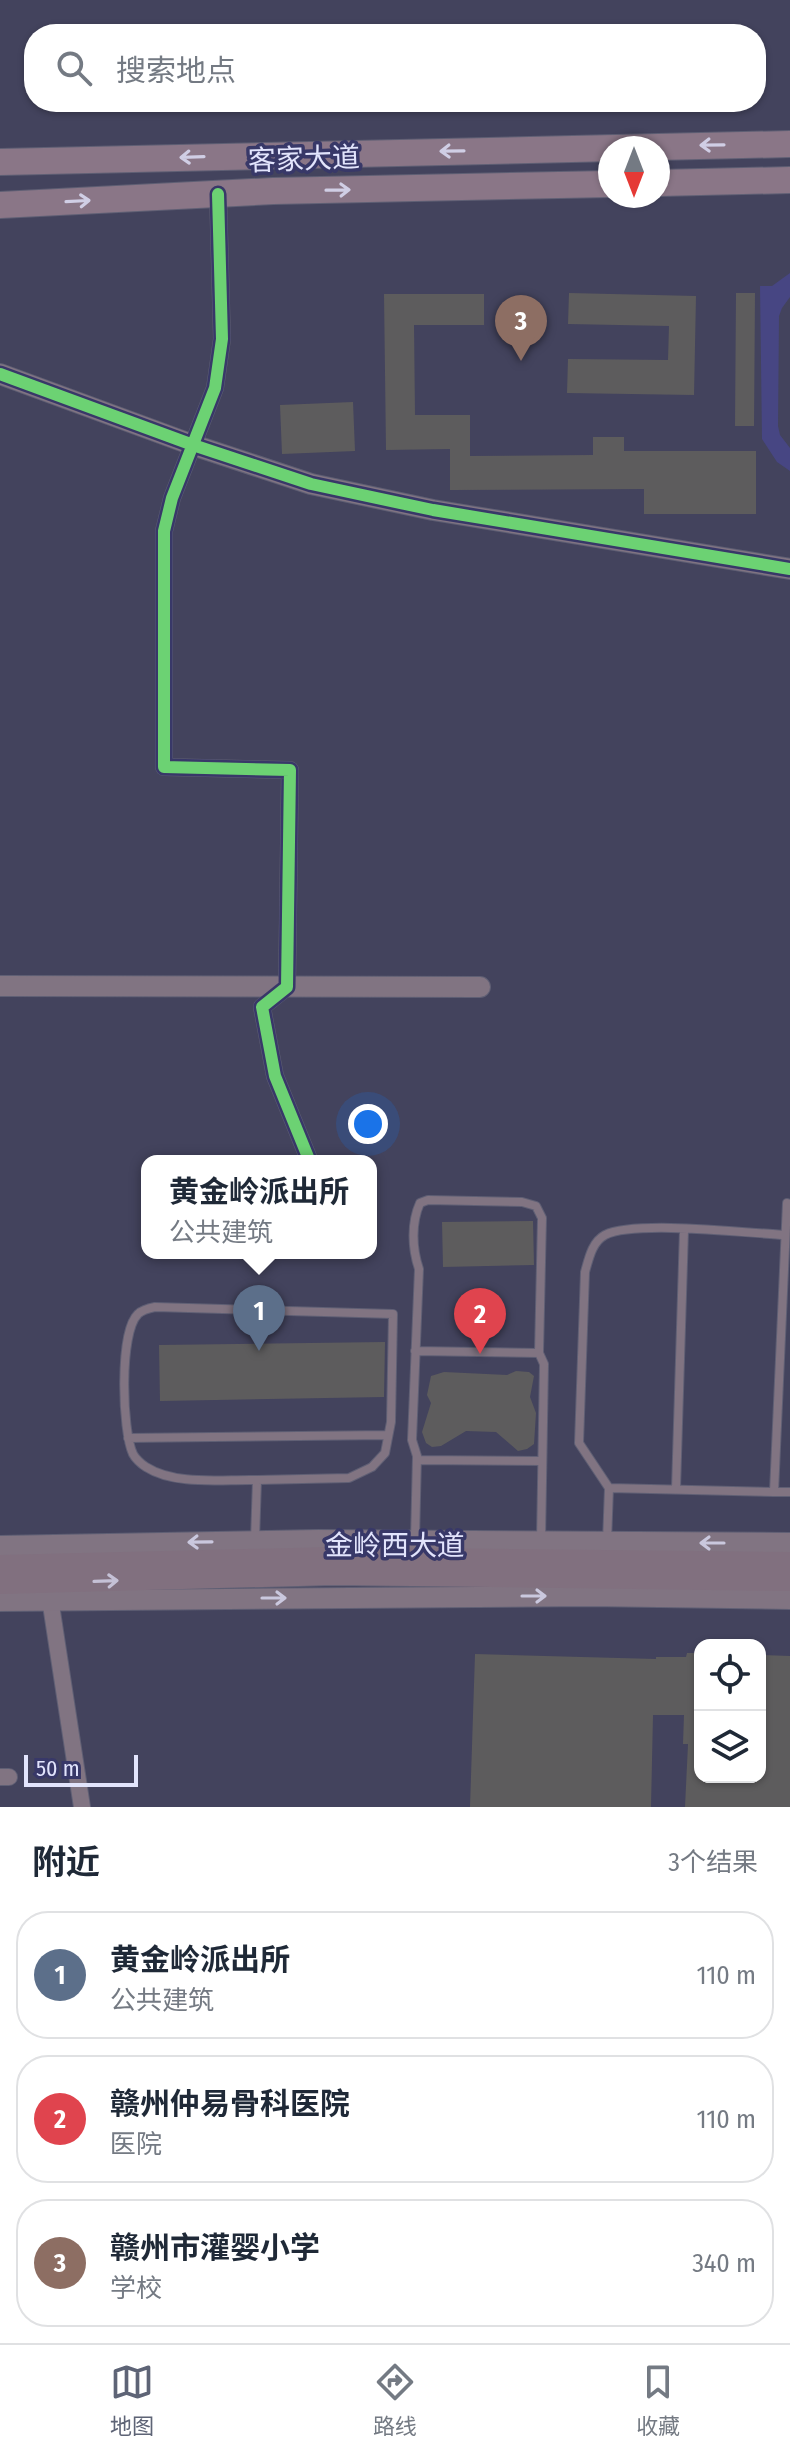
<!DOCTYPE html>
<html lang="zh">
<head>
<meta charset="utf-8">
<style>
	:root { --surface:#fff; --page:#f6f6f7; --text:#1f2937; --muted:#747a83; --line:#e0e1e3; --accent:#5e6476 }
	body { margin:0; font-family:"Fira Sans Condensed","Noto Sans SC",sans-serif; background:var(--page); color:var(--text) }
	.controls { position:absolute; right:24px; bottom:24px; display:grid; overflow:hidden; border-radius:16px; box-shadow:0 2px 6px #0004 }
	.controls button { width:72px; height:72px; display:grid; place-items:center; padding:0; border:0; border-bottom:2px solid var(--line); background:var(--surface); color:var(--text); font:40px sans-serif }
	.compass { position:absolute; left:598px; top:136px; width:72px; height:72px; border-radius:50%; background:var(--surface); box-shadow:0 2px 6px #0004; rotate:180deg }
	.scale { position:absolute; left:24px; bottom:20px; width:114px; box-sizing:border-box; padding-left:8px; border:4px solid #e2e4fc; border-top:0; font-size:22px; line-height:28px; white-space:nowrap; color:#e2e4fc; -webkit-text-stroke:6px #383868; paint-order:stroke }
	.you { position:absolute; left:368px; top:1124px; width:28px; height:28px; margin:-20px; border:6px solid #fff; border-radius:50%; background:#1a73e8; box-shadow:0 0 0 12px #1a73e833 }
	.badge { display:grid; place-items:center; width:52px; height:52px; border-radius:50%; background:var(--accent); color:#fff; font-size:26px; font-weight:700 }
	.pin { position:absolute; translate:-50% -66px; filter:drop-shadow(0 2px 4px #0008) }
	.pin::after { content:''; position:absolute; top:42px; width:28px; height:24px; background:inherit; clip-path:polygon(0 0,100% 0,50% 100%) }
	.popup { position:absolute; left:141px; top:1155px; width:236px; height:104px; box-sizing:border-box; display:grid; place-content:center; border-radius:16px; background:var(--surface); filter:drop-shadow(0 2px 6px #0005); font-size:26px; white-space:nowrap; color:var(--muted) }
	.popup b { font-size:30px; color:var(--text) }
	.popup::after { content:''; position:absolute; left:50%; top:100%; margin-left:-16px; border:16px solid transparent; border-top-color:var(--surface) }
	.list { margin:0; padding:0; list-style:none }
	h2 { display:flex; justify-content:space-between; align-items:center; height:104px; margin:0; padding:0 32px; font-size:34px }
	h2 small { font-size:26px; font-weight:400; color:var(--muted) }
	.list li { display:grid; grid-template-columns:52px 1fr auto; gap:24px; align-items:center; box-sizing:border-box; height:128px; margin:0 16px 16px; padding:0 16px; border:2px solid var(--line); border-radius:32px }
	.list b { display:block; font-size:30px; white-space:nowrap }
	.list p { margin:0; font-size:26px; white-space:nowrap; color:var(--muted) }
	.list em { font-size:26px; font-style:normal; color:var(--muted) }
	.icon { flex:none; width:44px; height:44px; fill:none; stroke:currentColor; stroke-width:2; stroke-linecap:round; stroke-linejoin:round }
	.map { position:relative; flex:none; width:790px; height:1807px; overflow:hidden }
	.search { position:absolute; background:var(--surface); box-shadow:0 2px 6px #0004; left:24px; right:24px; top:24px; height:88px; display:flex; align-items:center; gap:20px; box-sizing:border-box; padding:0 28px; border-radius:32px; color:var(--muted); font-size:30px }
	.sheet { height:536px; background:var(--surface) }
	nav { display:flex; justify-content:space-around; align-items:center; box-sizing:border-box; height:112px; border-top:2px solid var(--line); background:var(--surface); font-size:22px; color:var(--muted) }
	nav a { display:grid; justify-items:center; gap:4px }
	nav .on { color:var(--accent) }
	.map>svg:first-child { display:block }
	.green { fill:#474683 }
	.building { fill:#5d5c5d }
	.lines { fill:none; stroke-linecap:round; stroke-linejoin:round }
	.service-casing { stroke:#5f5f74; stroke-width:10 }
	.minor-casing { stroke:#5f5f74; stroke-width:18 }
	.tertiary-casing { stroke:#5f5f74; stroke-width:22 }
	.secondary-casing { stroke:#5f5f74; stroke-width:24 }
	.primary-casing { stroke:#5f5f74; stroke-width:28 }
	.service { stroke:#817482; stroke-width:8 }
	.minor { stroke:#817482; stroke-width:16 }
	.tertiary { stroke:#817482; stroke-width:20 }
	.secondary { stroke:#81707f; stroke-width:22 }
	.primary { stroke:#8a7687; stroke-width:26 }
	.cycleway-casing { stroke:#383868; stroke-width:17 }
	.cycleway { stroke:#6cd273; stroke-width:12 }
	.oneway { stroke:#d0cee5 }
	.oneway2 { stroke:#cac8de }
	.oneway3 { stroke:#c5c1d6 }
	.labels { text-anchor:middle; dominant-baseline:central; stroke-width:7; stroke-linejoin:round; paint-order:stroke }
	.street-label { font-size:28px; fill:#e2e4fc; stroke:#383868 }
</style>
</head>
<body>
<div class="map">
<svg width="790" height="1807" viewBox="0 0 790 1807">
	<rect width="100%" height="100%" fill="#43435d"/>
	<path class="green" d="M790,273V297L782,308L779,316L778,426L780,435L790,448V471L777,462L762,439L760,286H772Z"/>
	<path class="building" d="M569,293L696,296L694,395L567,393L568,359L668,360L669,326L568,324Z
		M736,293H755L754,426H735Z
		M384,294H484V325H414L415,415H470V456L593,455V437H624V451H756V514H644V489L450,490V449L386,450Z
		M353,402L355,451L282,454L280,405Z
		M533,1221L534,1265L443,1267L442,1222Z
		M385,1342L384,1397L160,1401L159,1345Z
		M516,1371L529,1372L534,1376L530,1397L536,1413L534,1444L527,1449L518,1451L496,1432L466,1431L441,1446L432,1447L426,1443L422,1432L431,1403L427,1395L431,1376L444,1372L507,1375Z
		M687,1653H700V1777H760V1655L790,1656V1807H685L688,1744H683L684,1715H653L651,1807H470L475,1654L656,1659V1657H686Z"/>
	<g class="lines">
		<g class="service-casing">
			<path id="service" d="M415,1351L539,1353
				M128,1438L388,1435
				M417,1460L542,1461
				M609,1488L579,1443L585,1272C589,1258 592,1242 605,1235C635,1220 747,1233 785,1235
				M676,1489L684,1230
				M774,1492H790
				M255,1540L257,1480L349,1478L372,1467L385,1453L391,1422L393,1314L155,1307C150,1308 142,1310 138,1314C119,1332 122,1431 133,1454C135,1458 141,1464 146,1467C176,1486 223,1479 257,1480
				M415,1540L417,1456L412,1440L419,1269C412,1248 411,1223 420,1203L428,1200L522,1202L536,1206L542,1218L539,1353L544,1364L541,1541
				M607,1542L609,1488L774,1492L787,1203L790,1204"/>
		</g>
		<g class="minor-casing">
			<path id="minor" d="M218,194L222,339L215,388L172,498L164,531V767L290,770L287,987L262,1007L275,1076L308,1157
				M49,1592L82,1807
				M0,1777H9"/>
		</g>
		<g class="tertiary-casing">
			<path id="tertiary" d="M0,374L193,445L311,484L433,510L790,569
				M0,986L480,987
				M0,1546L318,1540L790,1543
				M0,1601L589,1596L790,1599"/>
		</g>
		<g class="secondary-casing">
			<path id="secondary" d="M0,1566L332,1558L790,1563
				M0,1583L333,1574L790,1580"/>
		</g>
		<g class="primary-casing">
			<path id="primary" d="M0,162L790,144
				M658,183L790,180
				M0,205L273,191L610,184"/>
		</g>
		<use href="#service" class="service"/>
		<use href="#minor" class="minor"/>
		<use href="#tertiary" class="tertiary"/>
		<use href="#secondary" class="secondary"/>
		<use href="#primary" class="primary"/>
		<g class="cycleway-casing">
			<path id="cycleway" d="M218,194L222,339L215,388L172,498L164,531V767L290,770L287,987L262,1007L275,1076L308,1157
				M0,374L193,445L311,484L433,510L790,569"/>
		</g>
		<use href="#cycleway" class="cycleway"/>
	</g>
	<defs><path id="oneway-shaft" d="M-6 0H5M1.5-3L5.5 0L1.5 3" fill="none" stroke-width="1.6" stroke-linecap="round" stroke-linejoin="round" transform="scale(2)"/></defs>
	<g class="oneway">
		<use href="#oneway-shaft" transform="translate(712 145) rotate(179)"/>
		<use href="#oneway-shaft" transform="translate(452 151) rotate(179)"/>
		<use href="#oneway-shaft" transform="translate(192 157) rotate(178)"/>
		<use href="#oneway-shaft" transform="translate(338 190) rotate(-1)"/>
		<use href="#oneway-shaft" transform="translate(78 201) rotate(-3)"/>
	</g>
	<g class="oneway2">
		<use href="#oneway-shaft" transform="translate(200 1542) rotate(179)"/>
		<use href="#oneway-shaft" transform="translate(712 1543) rotate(-180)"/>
		<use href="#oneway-shaft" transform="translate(534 1596)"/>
		<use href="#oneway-shaft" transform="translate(274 1598)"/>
	</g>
	<use class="oneway3" href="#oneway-shaft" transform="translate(106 1581) rotate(-2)"/>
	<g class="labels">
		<g class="street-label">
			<text transform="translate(304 159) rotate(-2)">客家大道</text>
			<text x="395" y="1545">金岭西大道</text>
		</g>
	</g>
</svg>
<div class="controls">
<button><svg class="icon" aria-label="locate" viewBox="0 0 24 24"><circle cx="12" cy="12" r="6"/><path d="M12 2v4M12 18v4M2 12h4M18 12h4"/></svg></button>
<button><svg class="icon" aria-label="layers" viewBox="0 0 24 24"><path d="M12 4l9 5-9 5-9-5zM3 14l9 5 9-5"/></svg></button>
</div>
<svg class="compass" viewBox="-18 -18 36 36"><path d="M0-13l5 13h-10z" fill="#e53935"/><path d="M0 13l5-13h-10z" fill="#747a83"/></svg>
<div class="scale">50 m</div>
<div class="you"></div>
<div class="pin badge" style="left:259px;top:1351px;background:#5c6f8a">1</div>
<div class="popup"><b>黄金岭派出所</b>公共建筑</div>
<div class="pin badge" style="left:480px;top:1354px;background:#e0444e">2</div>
<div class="pin badge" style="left:521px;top:361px;background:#8d6e63">3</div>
<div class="search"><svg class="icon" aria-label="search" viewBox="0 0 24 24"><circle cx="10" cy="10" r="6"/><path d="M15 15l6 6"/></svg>搜索地点</div>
</div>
<section class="sheet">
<h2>附近<small>3个结果</small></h2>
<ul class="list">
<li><span class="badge" style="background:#5c6f8a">1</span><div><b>黄金岭派出所</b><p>公共建筑</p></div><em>110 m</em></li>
<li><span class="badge" style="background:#e0444e">2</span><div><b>赣州仲易骨科医院</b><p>医院</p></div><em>110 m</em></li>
<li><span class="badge" style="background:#8d6e63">3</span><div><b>赣州市灌婴小学</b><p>学校</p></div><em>340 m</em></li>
</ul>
</section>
<nav>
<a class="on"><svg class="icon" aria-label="map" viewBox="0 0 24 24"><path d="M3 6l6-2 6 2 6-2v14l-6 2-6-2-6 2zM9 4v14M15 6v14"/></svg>地图</a>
<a><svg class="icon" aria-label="directions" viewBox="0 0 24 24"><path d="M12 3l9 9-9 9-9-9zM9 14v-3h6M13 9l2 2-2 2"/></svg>路线</a>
<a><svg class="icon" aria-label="saved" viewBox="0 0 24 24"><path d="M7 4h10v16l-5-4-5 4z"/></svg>收藏</a>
</nav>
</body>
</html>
